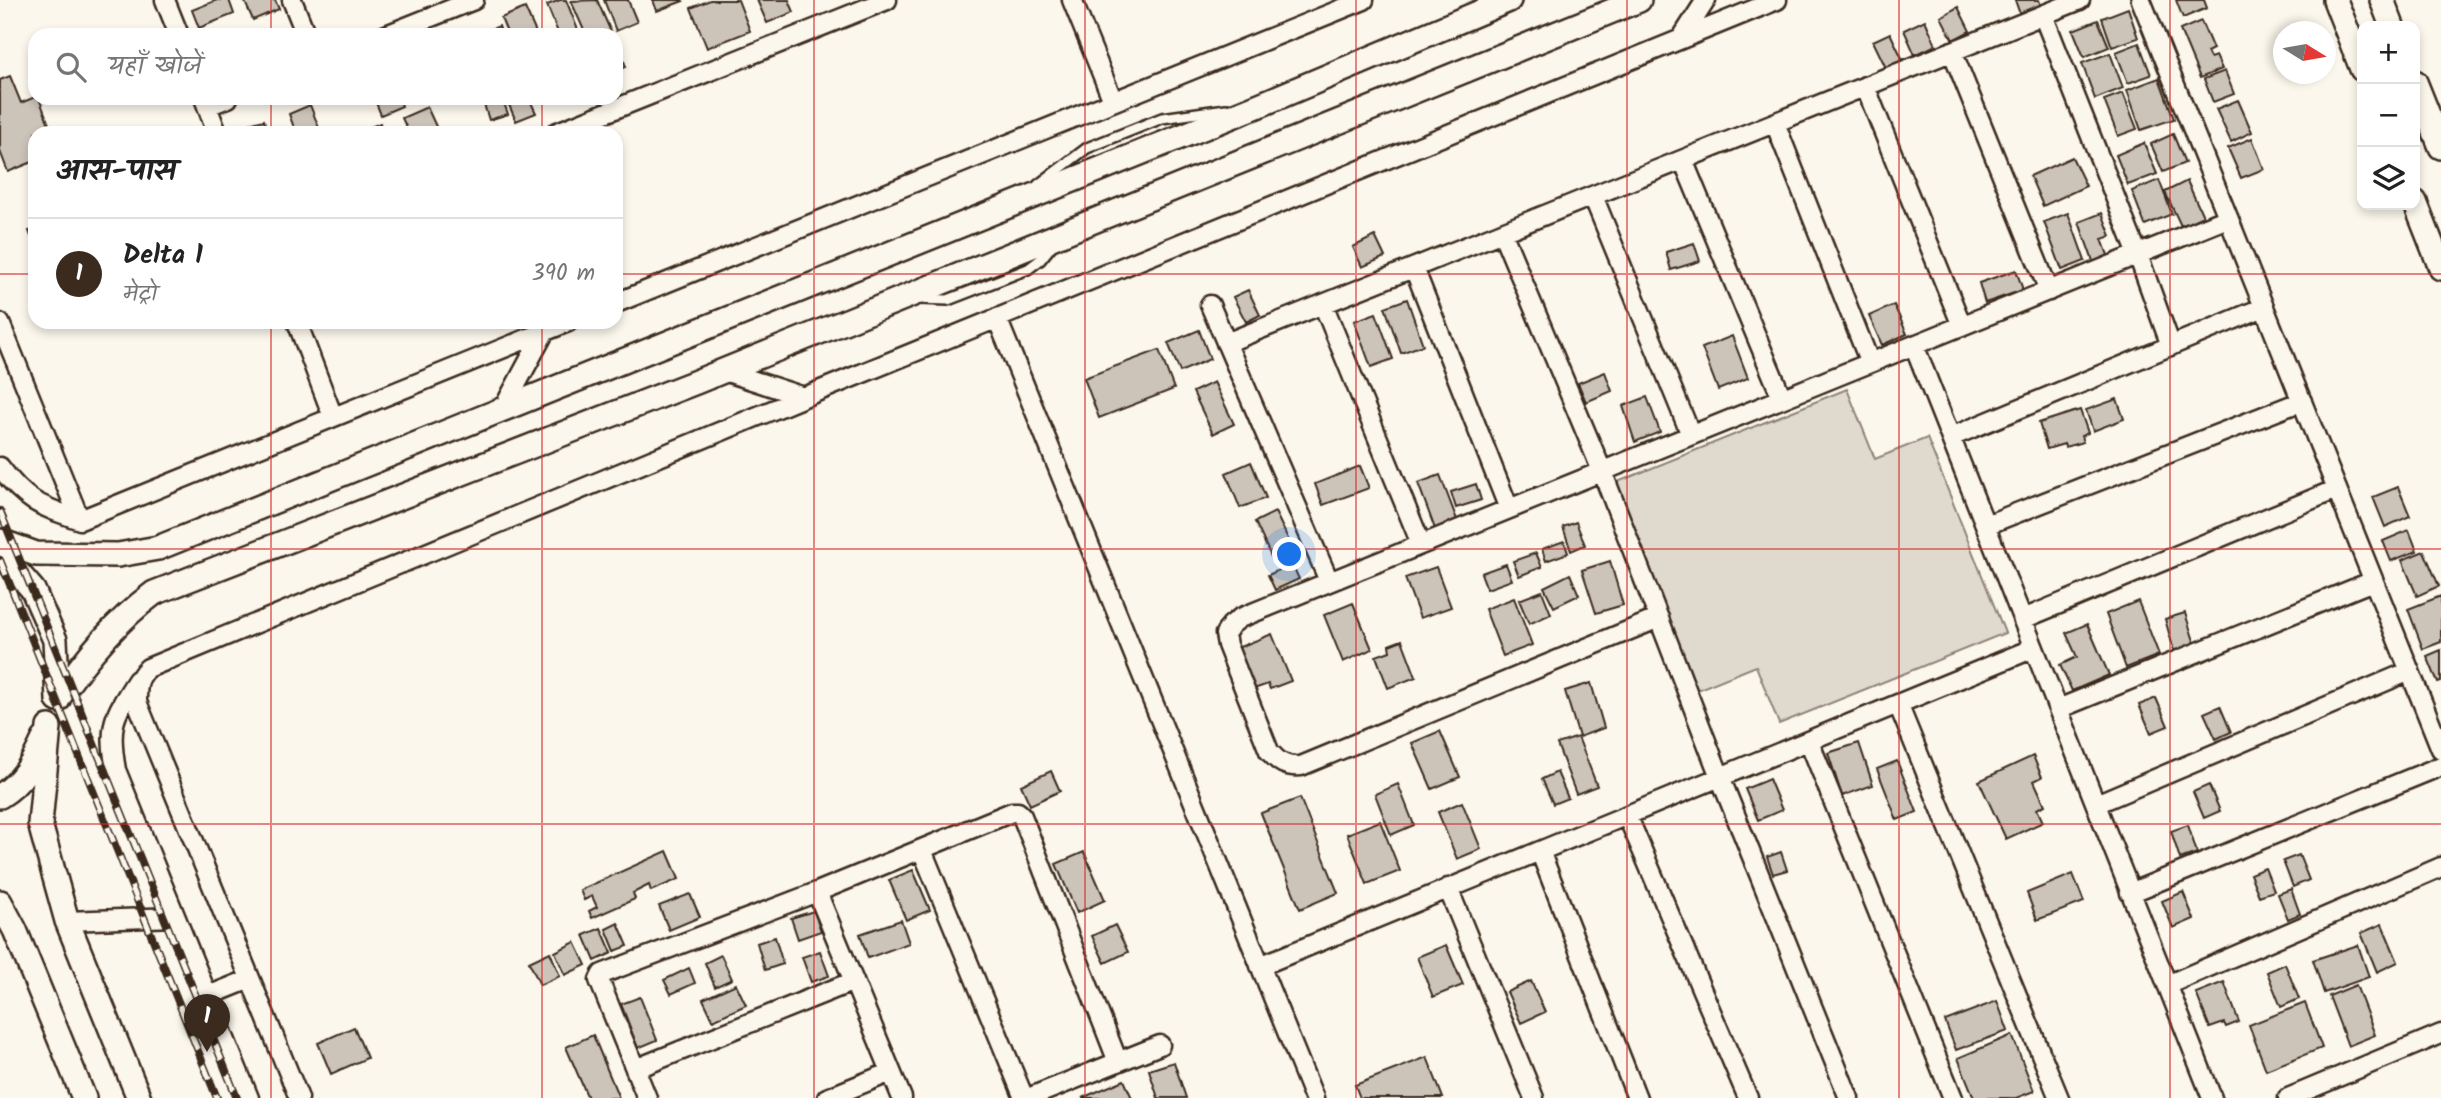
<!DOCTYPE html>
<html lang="hi">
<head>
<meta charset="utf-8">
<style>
	:root { --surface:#fff; --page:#f6f6f6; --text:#222; --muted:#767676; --line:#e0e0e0; --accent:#3b2a1e }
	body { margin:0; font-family:Kalam,"Playpen Sans Deva",sans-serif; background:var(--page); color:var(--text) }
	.controls { position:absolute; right:21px; top:21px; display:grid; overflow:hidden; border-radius:14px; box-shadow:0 4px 10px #0003 }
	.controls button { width:63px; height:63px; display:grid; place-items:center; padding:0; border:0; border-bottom:2px solid var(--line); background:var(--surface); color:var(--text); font:35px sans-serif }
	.compass { position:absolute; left:2273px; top:21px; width:63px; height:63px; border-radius:50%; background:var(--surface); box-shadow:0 4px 10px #0003; rotate:101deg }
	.you { position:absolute; left:1290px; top:555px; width:24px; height:24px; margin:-18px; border:5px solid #fff; border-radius:50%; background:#1a73e8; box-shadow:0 0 0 10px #1a73e833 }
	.badge { display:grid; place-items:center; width:46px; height:46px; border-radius:50%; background:var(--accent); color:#fff; font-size:23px; font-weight:700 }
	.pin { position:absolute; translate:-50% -58px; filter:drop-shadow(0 2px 4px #0008) }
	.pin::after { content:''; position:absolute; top:37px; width:24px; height:21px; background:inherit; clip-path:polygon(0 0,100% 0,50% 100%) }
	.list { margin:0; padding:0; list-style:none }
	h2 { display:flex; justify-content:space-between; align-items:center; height:91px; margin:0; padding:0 28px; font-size:30px }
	h2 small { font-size:23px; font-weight:400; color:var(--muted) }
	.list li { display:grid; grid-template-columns:46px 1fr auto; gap:21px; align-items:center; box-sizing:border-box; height:112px; padding:0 28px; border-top:2px solid var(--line) }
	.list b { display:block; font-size:26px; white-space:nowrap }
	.list p { margin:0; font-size:23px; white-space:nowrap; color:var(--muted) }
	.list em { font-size:23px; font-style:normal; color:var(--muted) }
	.icon { flex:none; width:38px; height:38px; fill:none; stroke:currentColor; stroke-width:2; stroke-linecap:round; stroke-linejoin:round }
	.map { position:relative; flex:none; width:2441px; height:1098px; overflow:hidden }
	.search { position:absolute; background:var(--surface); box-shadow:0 4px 10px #0003; left:28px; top:28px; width:595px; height:77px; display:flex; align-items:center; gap:18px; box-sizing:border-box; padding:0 24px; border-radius:21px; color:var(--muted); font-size:26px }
	.panel { position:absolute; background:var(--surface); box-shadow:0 4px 10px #0003; left:28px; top:126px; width:595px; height:203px; border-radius:21px }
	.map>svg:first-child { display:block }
	.green { fill:#dfd9ce; stroke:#8d8276; stroke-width:2 }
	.building { fill:#ccc4b9; stroke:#3b2a1e; stroke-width:2 }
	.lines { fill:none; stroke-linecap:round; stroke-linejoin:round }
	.service-casing { stroke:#3b2a1e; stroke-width:14 }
	.minor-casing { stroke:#3b2a1e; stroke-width:23 }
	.tertiary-casing { stroke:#3b2a1e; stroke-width:28 }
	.service { stroke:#fbf7ec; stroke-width:9 }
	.minor { stroke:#fbf7ec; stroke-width:18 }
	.tertiary { stroke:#fbf7ec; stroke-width:23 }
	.rail-casing { stroke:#3b2a1e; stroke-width:8 }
	.rail { stroke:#fbf7ec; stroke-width:5; stroke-dasharray:16; stroke-linecap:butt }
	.grid { fill:none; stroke:#d62828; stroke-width:2; stroke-opacity:0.55 }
</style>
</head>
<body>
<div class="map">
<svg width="2441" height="1098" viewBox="0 0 2441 1098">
	<rect width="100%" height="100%" fill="#fbf7ec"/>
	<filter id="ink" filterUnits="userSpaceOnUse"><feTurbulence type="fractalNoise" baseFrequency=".0143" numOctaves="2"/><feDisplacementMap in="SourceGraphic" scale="14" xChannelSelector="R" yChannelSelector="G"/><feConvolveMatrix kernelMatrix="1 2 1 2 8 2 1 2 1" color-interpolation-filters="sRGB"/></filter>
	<g filter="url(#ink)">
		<path class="green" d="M1847,389L1875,459L1927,438L2005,633L1779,724L1756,666L1697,690L1615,483Z"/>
		<path class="building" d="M217,0H229L234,14L199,28L192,10Z
			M244,0H275L279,9L253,20Z
			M560,0H566L580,35H559L547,5Z
			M597,0L611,32L605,35H586L571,1Z
			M604,0H628L637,22L616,31Z
			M653,0H682L683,1L657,11Z
			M710,0H738L750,31L707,48L691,8Z
			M757,0H789L794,12L767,23Z
			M2015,0H2039L2042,9L2021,17Z
			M2176,0H2204L2207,8L2183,18Z
			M1958,7L1970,31L1953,40L1941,17Z
			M525,8L537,35H508L501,18Z
			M2128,8L2138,38L2112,47L2102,18Z
			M1925,20L1936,45L1915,55L1904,30Z
			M2098,20L2109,47L2084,57L2073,30Z
			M2201,21L2213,49L2207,52L2210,58L2216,56L2222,69L2200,78L2180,30Z
			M499,26L502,35H477Z
			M1890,33L1903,60L1886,68L1873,41Z
			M616,38L626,67L616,71Z
			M2139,43L2151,75L2128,83L2116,52Z
			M2110,53L2123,88L2095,99L2082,63Z
			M2225,71L2234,94L2213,102L2204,79Z
			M10,76L21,103L35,97L39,98L50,127L35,133V161L8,172L0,151V80Z
			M2159,78L2174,119L2141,130L2127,90Z
			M2123,93L2137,129L2118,136L2104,100Z
			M374,98H399L402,106L381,115Z
			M482,98H502L508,114L489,120Z
			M506,98H529L536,113L516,121Z
			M2238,100L2252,132L2231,142L2216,109Z
			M310,105L321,133H296L289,114Z
			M427,107L439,133H409L402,118Z
			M264,120L268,133H247L245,125Z
			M380,123L384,133H362L361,131Z
			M2173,134L2185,163L2163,172L2151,144Z
			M2252,138L2264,169L2241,178L2228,148Z
			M2144,143L2157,174L2128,185L2116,155Z
			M2072,157L2086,186L2043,206L2030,176Z
			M2159,180L2172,214L2145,225L2132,191Z
			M2187,181L2203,216L2181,226L2165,192Z
			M2068,213L2085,261L2062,270L2044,222Z
			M2102,213L2111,236L2102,239L2109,258L2094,264L2079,222Z
			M35,229V246L29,231Z
			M1375,236L1385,257L1362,267L1353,247Z
			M1694,243L1700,261L1671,270L1666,252Z
			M2016,270L2023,290L1985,303L1979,283Z
			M1248,290L1260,315L1246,322L1233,297Z
			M1407,299L1423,345L1401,353L1385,307Z
			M1894,305L1907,334L1882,345L1869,316Z
			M1376,313L1393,359L1371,367L1354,321Z
			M1199,330L1210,359L1180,372L1168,343Z
			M1732,336L1748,378L1718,390L1702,348Z
			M1159,350L1174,389L1099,418L1084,378Z
			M1605,372L1612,391L1586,402L1578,383Z
			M1214,382L1234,424L1213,434L1193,392Z
			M1647,397L1660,432L1635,442L1623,406Z
			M2117,399L2124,419L2093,431L2086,410Z
			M2080,410L2088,433L2081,436L2083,442L2065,447L2064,444L2047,449L2039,423Z
			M1251,462L1266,498L1240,508L1226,473Z
			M1360,466L1369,488L1323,505L1315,484Z
			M1440,475L1457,520L1435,529L1418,483Z
			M1476,484L1481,500L1456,508L1451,492Z
			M2398,487L2410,516L2385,527L2373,497Z
			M1275,512L1294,551L1273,561L1255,522Z
			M1576,522L1585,545L1571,551L1563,527Z
			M2409,530L2417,551L2391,561L2383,541Z
			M1564,541L1568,553L1546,561L1542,549Z
			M2424,551L2439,586L2417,596L2402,560Z
			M1536,553L1542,567L1519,576L1513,561Z
			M1610,561L1623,605L1596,613L1582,570Z
			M1292,564L1299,579L1275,590L1268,575Z
			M1506,564L1512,580L1487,589L1481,573Z
			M1436,567L1451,607L1420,618L1405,578Z
			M1570,574L1579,595L1554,607L1544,587Z
			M1542,591L1551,614L1529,624L1519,600Z
			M2441,596V642L2423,649L2408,609Z
			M1514,598L1532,645L1503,656L1485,609Z
			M2138,601L2159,655L2126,668L2106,614Z
			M1353,603L1372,649L1343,662L1324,615Z
			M2185,613L2195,644L2174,651L2165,619Z
			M2087,624L2109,675L2072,691L2060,665L2077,657L2066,633Z
			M1272,634L1291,681L1270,689L1268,684L1254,689L1237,648Z
			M1402,640L1416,677L1388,688L1376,656L1390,651L1389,645Z
			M2441,650V682L2438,683L2427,656Z
			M1591,683L1604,728L1579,737L1565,691Z
			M2156,698L2168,726L2151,733L2139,705Z
			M2220,706L2231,732L2216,739L2204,713Z
			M1440,731L1460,777L1432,789L1412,743Z
			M1578,737L1597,786L1576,794L1557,744Z
			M1859,743L1873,785L1842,796L1828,753Z
			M2033,756L2042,777L2034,781L2045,805L2037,809L2043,822L2006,839L1979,781Z
			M1897,761L1917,812L1897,820L1877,769Z
			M1051,771L1060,791L1030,805L1021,785Z
			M1557,772L1568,798L1553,804L1542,779Z
			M1769,779L1782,810L1758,820L1745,789Z
			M1398,784L1414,825L1391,835L1375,794Z
			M2209,785L2220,811L2204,818L2193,792Z
			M1300,798L1338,893L1300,909L1261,813Z
			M1462,802L1481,849L1457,859L1438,812Z
			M1380,821L1400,871L1367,884L1347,834Z
			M2188,825L2197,853L2180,859L2171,831Z
			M667,851L679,879L651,891L649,885L633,893L635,899L592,918L589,911L597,907L592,896L584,900L580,890Z
			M1084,852L1105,900L1077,913L1056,864Z
			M1781,852L1787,870L1773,874L1767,857Z
			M2299,855L2309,880L2293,887L2283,861Z
			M2265,868L2274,891L2259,896L2250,874Z
			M913,870L930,910L906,920L889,880Z
			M2073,874L2084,902L2037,920L2027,893Z
			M2291,889L2300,914L2288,919L2278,894Z
			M2183,892L2194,919L2173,928L2162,901Z
			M690,894L700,917L669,930L659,906Z
			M814,911L821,931L798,939L791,918Z
			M901,920L909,943L868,958L860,934Z
			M618,923L628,946L615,951L606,929Z
			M2382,924L2398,962L2377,972L2361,933Z
			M1115,925L1128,952L1105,963L1092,936Z
			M601,928L612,953L595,961L584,935Z
			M775,937L783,964L765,970L757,943Z
			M575,942L586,965L565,975L555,952Z
			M1446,945L1463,985L1433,997L1417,957Z
			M2358,945L2369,977L2324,993L2313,960Z
			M820,951L829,976L811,982L802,957Z
			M550,952L560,976L540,985L529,962Z
			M721,955L732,979L715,987L705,963Z
			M2285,964L2299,999L2281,1007L2267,972Z
			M689,968L695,983L671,994L664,980Z
			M1531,981L1545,1012L1521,1023L1507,992Z
			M2224,982L2239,1022L2226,1027L2224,1023L2210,1028L2196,993Z
			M736,984L746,1005L713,1020L703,999Z
			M2356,985L2375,1035L2348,1046L2329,996Z
			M640,997L657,1040L638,1048L621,1004Z
			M1997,1001L2008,1031L1956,1050L1945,1021Z
			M2305,1003L2322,1048L2266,1070L2249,1025Z
			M354,1027L367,1058L331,1074L318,1043Z
			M593,1035L619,1098H588L566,1047Z
			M2012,1035L2034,1091L2016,1098H1974L1958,1058Z
			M1427,1057L1443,1098H1360L1355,1085Z
			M1174,1062L1186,1098H1158L1149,1070Z
			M1124,1080L1132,1098H1082Z"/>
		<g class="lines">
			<g class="service-casing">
				<path id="service" d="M1038,185L1087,148L1162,118L1226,109
					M919,299L948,300L1028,269L1040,260L1053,244"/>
			</g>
			<g class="minor-casing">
				<path id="minor" d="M165,0L179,35
					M292,0L306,35
					M1072,0L1113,101
					M2141,0L2441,749
					M2043,15L2138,255L2171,346
					M386,35L474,0
					M1681,39L1706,0
					M1952,51L2049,291
					M1865,86L1962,326
					M204,98L217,133
					M207,106L228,98
					M1775,123L1870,363
					M555,133L887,0
					M1683,160L1782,398
					M1593,196L1691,435
					M1502,232L1602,471L1720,777L1849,1098
					M1414,268L1509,509
					M616,303L1364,0
					M1323,304L1421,544
					M1210,305L1329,581
					M997,318L1314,1098
					M297,322L333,417
					M0,323L80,520
					M1226,343L2080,0
					M1914,345L2212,1098
					M724,371L804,397
					M503,409L545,331
					M1951,437L2264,307
					M0,467C26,502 40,506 80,520L568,322
					M1986,525L2302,401
					M1659,618L1301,766C1286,767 1279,763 1269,751L1227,645L1225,634L1231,625L1240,618L2228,218
					M2023,619L2337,489
					M137,680C113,717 108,725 116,770L249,1098
					M1898,704L2059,1098
					M2058,709L2373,581
					M1809,741L1953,1098
					M2096,804L2410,671
					M1627,815L1748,1098
					M922,850L1024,1098
					M1540,851L1637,1098
					M1448,888L1534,1098
					M817,892L902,1098
					M2130,893L2441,766
					M67,921L175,917
					M1260,966L2034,648
					M2167,985L2441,867
					M208,996L250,979
					M635,1069L854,981
					M299,1098L137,702C137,687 137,678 148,668L804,397L1777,0
					M647,1098L599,980L602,974L817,892L1012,812H1018L1022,816L1118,1062
					M827,1098L891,1072
					M1028,1098L1160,1045
					M2288,1098L2441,1034"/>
			</g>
			<g class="tertiary-casing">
				<path id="tertiary" d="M2335,0L2362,69
					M2382,0L2392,26
					M2415,82L2441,147
					M2415,202L2441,268
					M0,541L36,554L118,555L158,548L1262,104L1509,0
					M0,552L33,590L55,640L58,700
					M59,697C86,657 115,622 154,593L696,382L1639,0
					M49,727L40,824L67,921L139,1098
					M0,796C22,783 34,761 44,739
					M0,902L15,930L84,1098"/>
			</g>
			<use href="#service" class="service"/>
			<use href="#minor" class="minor"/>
			<use href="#tertiary" class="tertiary"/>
			<g class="rail-casing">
				<path id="rail" d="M0,511L237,1098
					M0,560L217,1098"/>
			</g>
			<use href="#rail" class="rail"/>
		</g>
	</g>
	<path class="grid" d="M271,0V35M542,0V35M814,0V1098M1085,0V1098M1356,0V1098M1627,0V1098M1899,0V1098M2170,0V1098M271,98V133M542,98V133M0,274H35M616,274H2441M271,322V1098M542,322V1098M0,549H2441M0,824H2441"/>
</svg>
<div class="controls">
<button>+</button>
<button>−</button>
<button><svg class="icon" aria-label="layers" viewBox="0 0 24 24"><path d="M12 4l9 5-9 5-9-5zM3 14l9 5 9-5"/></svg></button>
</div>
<svg class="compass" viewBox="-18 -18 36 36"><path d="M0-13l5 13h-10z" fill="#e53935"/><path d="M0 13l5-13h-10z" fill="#767676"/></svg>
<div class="you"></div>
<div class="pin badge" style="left:207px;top:1052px">1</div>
<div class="search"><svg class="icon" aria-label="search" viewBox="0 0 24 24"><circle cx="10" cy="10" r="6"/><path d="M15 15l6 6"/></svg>यहाँ खोजें</div>
<section class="panel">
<h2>आस-पास<small></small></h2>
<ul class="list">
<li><span class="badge">1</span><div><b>Delta 1</b><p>मेट्रो</p></div><em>390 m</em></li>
</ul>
</section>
</div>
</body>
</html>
